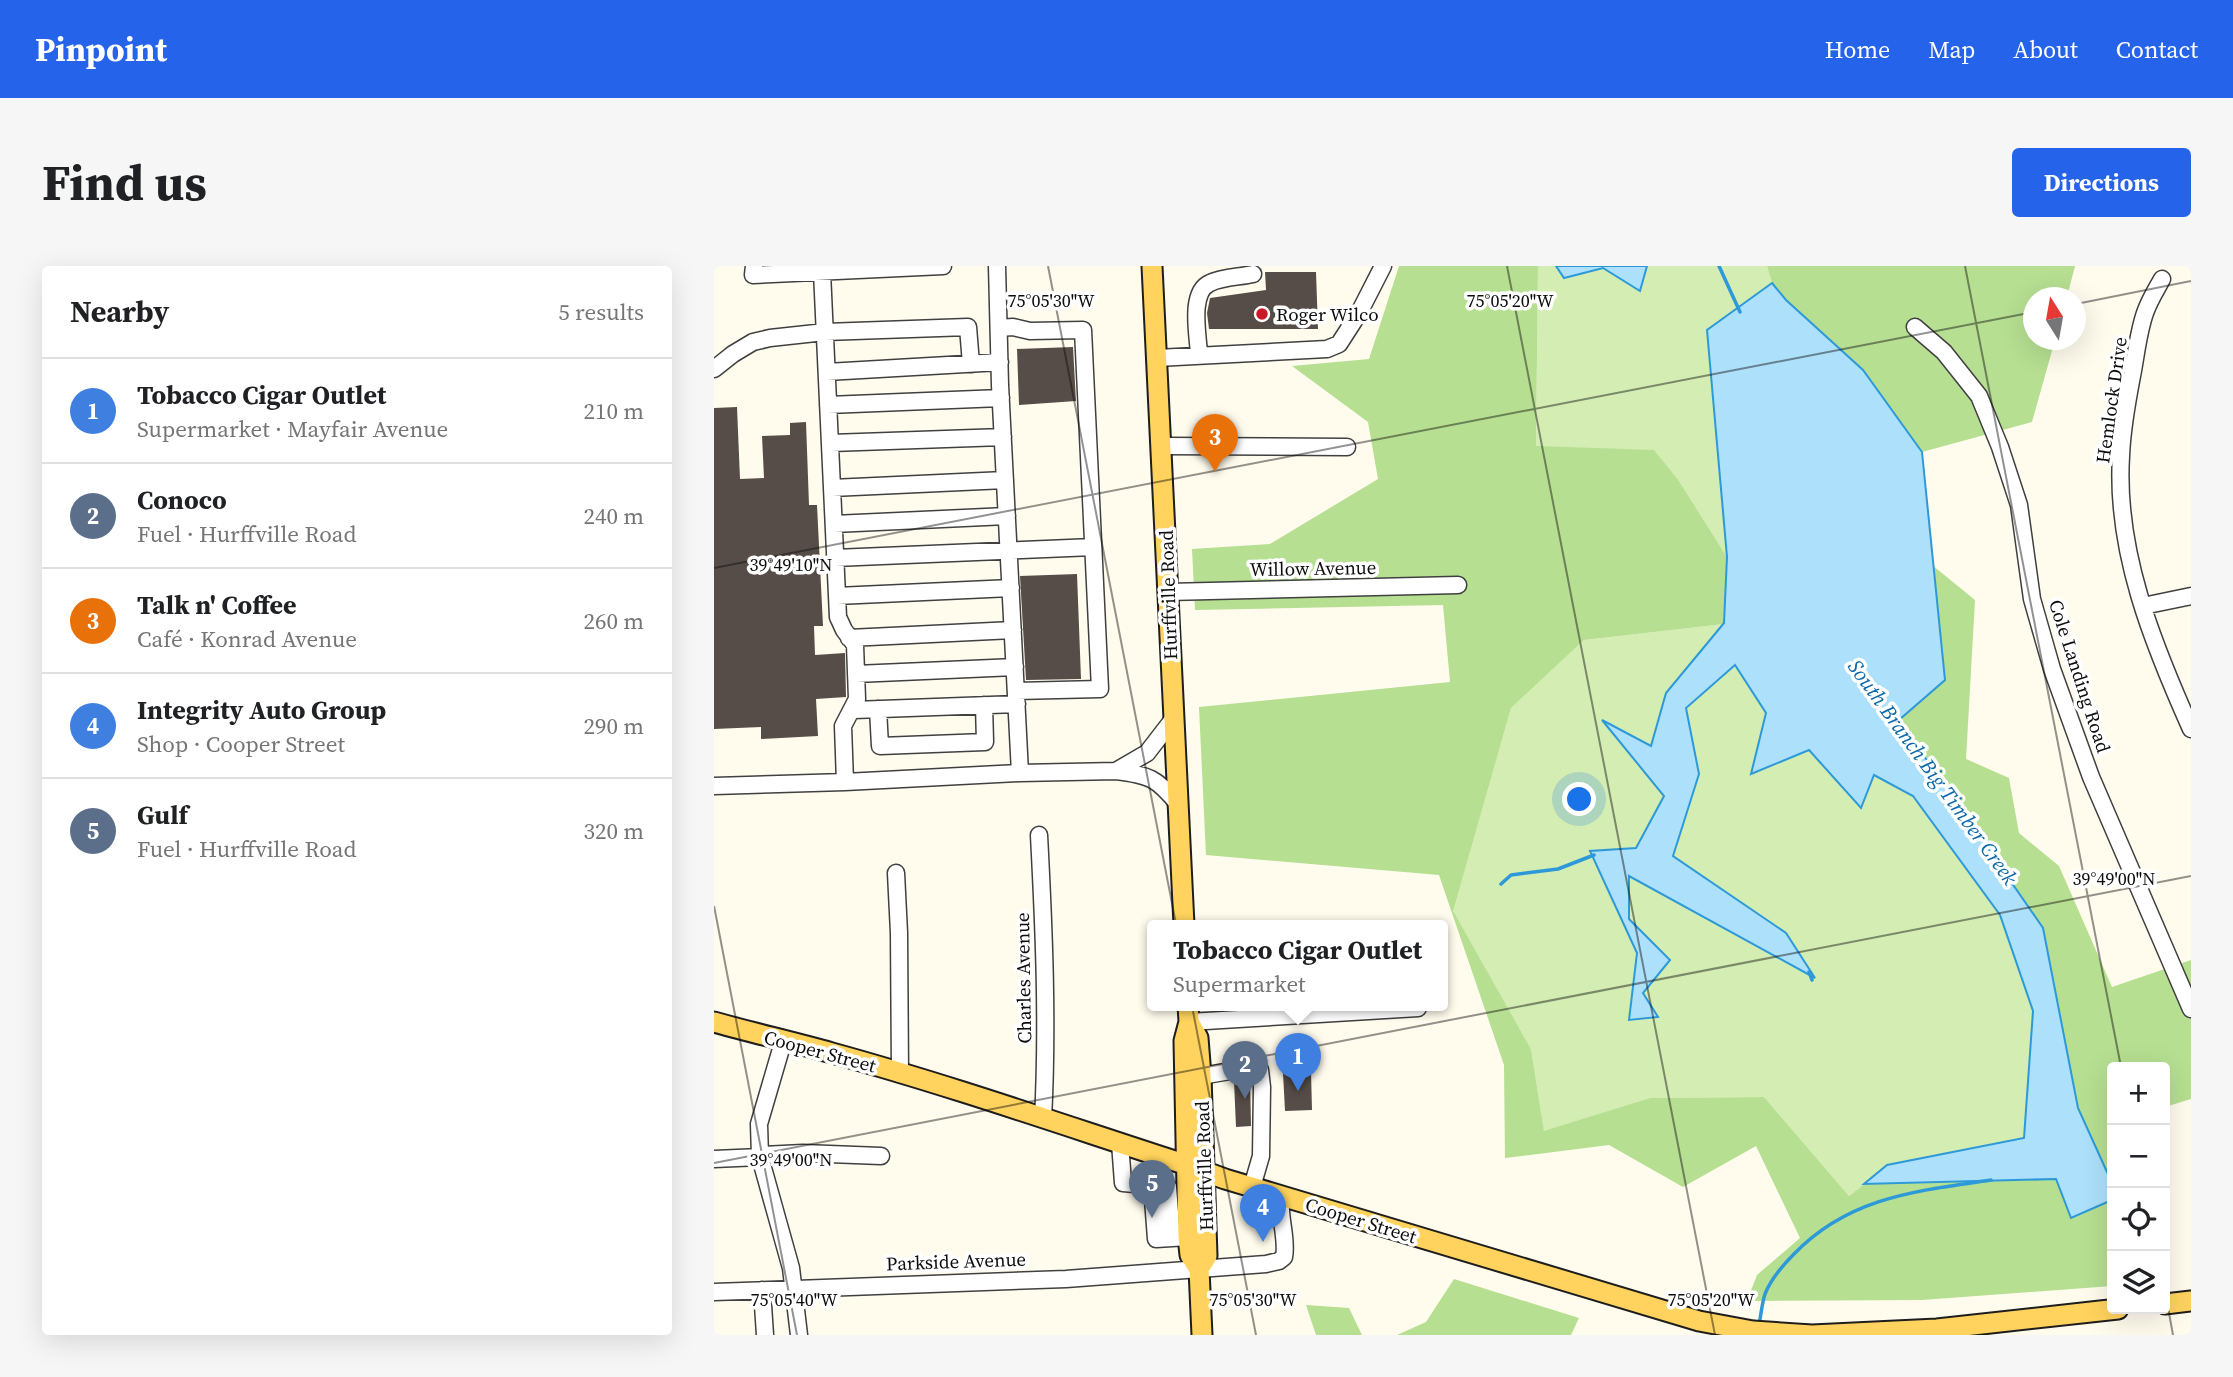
<!DOCTYPE html>
<html lang="en">
<head>
<meta charset="utf-8">
<style>
	:root { --surface:#fff; --page:#f6f6f6; --text:#202124; --muted:#757577; --line:#e0e0e0; --accent:#2563eb }
	body { margin:0; font-family:"Source Serif 4",serif; background:var(--page); color:var(--text) }
	.controls { position:absolute; right:21px; bottom:21px; display:grid; overflow:hidden; border-radius:7px; box-shadow:0 7px 28px #0002 }
	.controls button { width:63px; height:63px; display:grid; place-items:center; padding:0; border:0; border-bottom:2px solid var(--line); background:var(--surface); color:var(--text); font:35px sans-serif }
	.compass { position:absolute; left:1309px; top:21px; width:63px; height:63px; border-radius:50%; background:var(--surface); box-shadow:0 7px 28px #0002; rotate:349deg }
	.you { position:absolute; left:866px; top:534px; width:24px; height:24px; margin:-18px; border:5px solid #fff; border-radius:50%; background:#1a73e8; box-shadow:0 0 0 10px #1a73e833 }
	.badge { display:grid; place-items:center; width:46px; height:46px; border-radius:50%; background:var(--accent); color:#fff; font-size:23px; font-weight:700 }
	.pin { position:absolute; translate:-50% -58px; filter:drop-shadow(0 2px 4px #0008) }
	.pin::after { content:''; position:absolute; top:37px; width:24px; height:21px; background:inherit; clip-path:polygon(0 0,100% 0,50% 100%) }
	.popup { position:absolute; left:433px; top:654px; width:301px; height:91px; box-sizing:border-box; display:grid; place-content:center; border-radius:7px; background:var(--surface); filter:drop-shadow(0 2px 5px #0005); font-size:23px; white-space:nowrap; color:var(--muted) }
	.popup b { font-size:26px; color:var(--text) }
	.popup::after { content:''; position:absolute; left:50%; top:100%; margin-left:-14px; border:14px solid transparent; border-top-color:var(--surface) }
	.list { margin:0; padding:0; list-style:none }
	h2 { display:flex; justify-content:space-between; align-items:center; height:91px; margin:0; padding:0 28px; font-size:30px }
	h2 small { font-size:23px; font-weight:400; color:var(--muted) }
	.list li { display:grid; grid-template-columns:46px 1fr auto; gap:21px; align-items:center; box-sizing:border-box; height:105px; padding:0 28px; border-top:2px solid var(--line) }
	.list b { display:block; font-size:26px; white-space:nowrap }
	.list p { margin:0; font-size:23px; white-space:nowrap; color:var(--muted) }
	.list em { font-size:23px; font-style:normal; color:var(--muted) }
	.icon { flex:none; width:38px; height:38px; fill:none; stroke:currentColor; stroke-width:2; stroke-linecap:round; stroke-linejoin:round }
	.map { position:relative; flex:none; width:1477px; height:1069px; overflow:hidden; border-radius:7px }
	header { display:flex; align-items:center; gap:42px; box-sizing:border-box; height:98px; padding:0 35px; background:var(--accent); color:#fff }
	header strong { font-size:33px }
	nav { display:flex; gap:38px; margin-inline-start:auto; font-size:24px }
	.intro { display:flex; align-items:center; justify-content:space-between; box-sizing:border-box; height:168px; padding:0 42px }
	h1 { margin:0; font-size:49px }
	.button { padding:18px 32px; border-radius:7px; background:var(--accent); color:#fff; font-size:24px; font-weight:700 }
	main { display:flex; gap:42px; padding:0 42px }
	aside { flex:1; background:var(--surface); border-radius:7px; box-shadow:0 7px 28px #0002 }
	.map>svg:first-child { display:block }
	.green { fill:#d3edb3 }
	.forest { fill:#b6df91 }
	.water { fill:#ade0fb; stroke:#2d99d9; stroke-width:2 }
	.lines { fill:none; stroke-linecap:round; stroke-linejoin:round }
	.stream { stroke:#2d99d9; stroke-width:3.5 }
	.building { fill:#574d48 }
	.minor-casing { stroke:#404040; stroke-width:19 }
	.major-casing { stroke:#1e1e1e; stroke-width:23 }
	.minor { stroke:#fff; stroke-width:16 }
	.major { stroke:#ffd35d; stroke-width:19 }
	.ticks { fill:none; stroke:#0d0d0d; stroke-width:2; stroke-opacity:0.45 }
	.poi-dot { fill:#c91927; stroke:#fff; stroke-width:2.5 }
	.labels { text-anchor:middle; dominant-baseline:central; stroke-width:7; stroke-linejoin:round; paint-order:stroke }
	.poi-label { font-size:19px; fill:#0d0d0d; stroke:#fff; text-anchor:start }
	.street-label { font-size:19px; fill:#0d0d0d; stroke:#fff }
	.water-label { font-size:21px; font-style:italic; fill:#0c69a9; stroke:#fff }
	.ticks-label { font-size:18px; text-anchor:middle; fill:#0d0d0d; stroke:#fff; stroke-width:7; stroke-linejoin:round; paint-order:stroke }
</style>
</head>
<body>
<header>
<strong>Pinpoint</strong>
<nav><a>Home</a><a>Map</a><a>About</a><a>Contact</a></nav>
</header>
<div class="intro"><h1>Find us</h1><a class="button">Directions</a></div>
<main>
<aside>
<h2>Nearby<small>5 results</small></h2>
<ul class="list">
<li><span class="badge" style="background:#3f7fe0">1</span><div><b>Tobacco Cigar Outlet</b><p>Supermarket · Mayfair Avenue</p></div><em>210 m</em></li>
<li><span class="badge" style="background:#5c6f8a">2</span><div><b>Conoco</b><p>Fuel · Hurffville Road</p></div><em>240 m</em></li>
<li><span class="badge" style="background:#e8710a">3</span><div><b>Talk n' Coffee</b><p>Café · Konrad Avenue</p></div><em>260 m</em></li>
<li><span class="badge" style="background:#3f7fe0">4</span><div><b>Integrity Auto Group</b><p>Shop · Cooper Street</p></div><em>290 m</em></li>
<li><span class="badge" style="background:#5c6f8a">5</span><div><b>Gulf</b><p>Fuel · Hurffville Road</p></div><em>320 m</em></li>
</ul>
</aside>
<div class="map">
<svg width="1477" height="1069" viewBox="0 0 1477 1069">
	<rect width="100%" height="100%" fill="#fffbed"/>
	<path class="green" d="M824,0H842L850,12L889,2L926,25L933,0H1053L1058,17L993,64L1013,291L965,215L822,180Z
		M1010,358L952,427L937,480L889,456L950,530L922,582L876,586L923,687L915,754L929,727L956,694L915,653V609L1100,711L1072,667L959,590L985,508L972,442L1021,399L1052,447L1095,484L1147,542L1160,509L1199,530L1286,649L1319,745L1310,872L1173,899L1135,930L1050,831L936,832L830,866L817,783L738,645L797,442L870,374Z"/>
	<path class="forest" d="M685,0H824L822,180L940,184L965,215L1013,291L1010,358L870,374L797,442L739,645L817,783L830,865L936,832L1050,831L1135,930L1150,918L1342,913L1357,952L1398,934V1020L1208,1034L1033,1035L1043,1009L1086,972L1042,880L969,921L895,879L791,892L790,799L725,609L492,589L485,441L736,416L729,339L481,344L478,283L556,278L664,213L654,156L578,100L655,93Z
		M1053,0H1361L1353,31L1320,32V74H1341L1318,156L1208,186L1149,104L1072,34L1058,17Z
		M1218,299L1261,334L1252,493L1295,512L1305,567L1345,600L1398,721L1477,694V833L1451,841V801H1398V917L1364,842L1329,662L1185,454L1231,414Z
		M740,1013L865,1052L857,1069H683L712,1056Z
		M592,1039L635,1042L648,1069H602Z"/>
	<path class="water" d="M842,0H933L926,25L889,2L850,12Z
		M1058,17L1072,34L1149,104L1208,186L1231,414L1185,454L1329,662L1364,842L1398,917V934L1357,952L1342,913L1150,918L1173,899L1310,872L1319,745L1286,649L1199,530L1160,509L1147,542L1095,484L1037,508L1052,447L1021,399L972,442L985,508L959,590L1072,667L1101,712L915,610V653L956,694L929,727L944,751L915,754L923,687L876,585L922,582L950,530L888,454L937,480L952,427L1010,357L1013,291L993,64Z"/>
	<g class="lines">
		<path class="stream" d="M1005,0L1026,46
			M787,618L797,609L844,603L880,589
			M1095,706L1098,714
			M1045,1059C1047,1049 1048,1037 1051,1028C1057,1013 1069,999 1080,988C1135,931 1202,925 1277,914"/>
	</g>
	<path class="building" d="M551,6H602L604,63H495L493,47L496,32L552,24Z
		M359,81L362,135L305,139L303,83Z
		M23,141L26,213L50,212L48,170L76,169V157L92,156L95,239H103L109,360H100L101,389L131,387L132,431L102,433L104,470L47,473V461L0,463V142Z
		M363,308L367,413L312,414L306,310Z
		M597,806L598,844L571,845L569,807Z
		M536,812L537,860L522,861L520,815Z"/>
	<g class="lines">
		<g class="minor-casing">
			<path id="minor" d="M40,0L39,9L229,0
				M1448,13C1442,24 1435,35 1431,47C1424,67 1422,90 1418,110C1413,136 1408,164 1407,190C1401,285 1439,378 1477,463
				M1201,61L1230,86L1265,130L1286,181L1305,239L1318,333L1338,403L1377,511L1477,743
				M285,62L299,61L316,65L369,64L386,423L302,425
				M485,88C484,69 475,26 496,17C508,11 526,11 539,8
				M443,92L613,83L625,78L645,47L669,0
				M0,103L19,88L39,76L56,72L111,66L254,61L257,98
				M113,106L286,96
				M114,139L287,132
				M117,177L289,171
				M448,180L633,181
				M118,222L291,214
				M120,258L293,250
				M121,292L379,281
				M454,326L744,319
				M123,330L297,322
				M1429,340L1477,330
				M135,372L299,364
				M142,408L301,401
				M164,443L166,480L271,476L270,439
				M140,444L303,438
				M460,452L433,487L402,505C435,509 443,512 464,538
				M306,507L402,505
				M131,516L306,507L286,119L283,0
				M0,520L131,516L129,460L143,433L141,379L130,364L124,351L108,6
				M325,569C330,664 334,759 329,853
				M182,607L185,667L186,808
				M475,756L704,742
				M69,776L45,858L46,891L77,1002L85,1069
				M487,810L539,801L546,804L548,821L547,890L538,921
				M406,877L409,917L454,921L458,972L474,971
				M46,889L89,887L167,890
				M0,893L46,891
				M438,920L442,973L458,972
				M48,1024L51,1069
				M0,1026L352,1013L552,998L565,995L570,991C574,972 563,946 568,930"/>
		</g>
		<g class="major-casing">
			<path id="major" d="M438,0L470,659
				M474,739L475,756L470,775L474,971L476,989L485,1003L488,1069
				M0,756C39,767 79,776 118,787C238,820 355,861 473,899L511,913L985,1055L1039,1065L1098,1069L1223,1063L1404,1043
				M475,756L484,772L487,810L493,990L485,1003
				M1451,1038L1477,1035"/>
		</g>
		<use href="#minor" class="minor"/>
		<use href="#major" class="major"/>
	</g>
	<path class="ticks" d="M334,0L542,1069M793,0L1001,1069M1251,0L1407,801M1362,38L1477,15M0,302L1320,46M0,640L83,1069M0,897L1477,610M1451,1025L1459,1069"/>
	<circle class="poi-dot" cx="548" cy="48" r="7"/>
	<g class="labels">
		<g class="poi-label">
			<text x="562" y="48">Roger Wilco</text>
		</g>
		<g class="street-label">
			<text transform="translate(1397 134) rotate(-82)">Hemlock Drive</text>
			<text transform="translate(599 302) rotate(-1)">Willow Avenue</text>
			<text transform="translate(454 329) rotate(-92)">Hurffville Road</text>
			<text transform="translate(1366 410) rotate(72)">Cole Landing Road</text>
			<text transform="translate(309 712) rotate(-91)">Charles Avenue</text>
			<text transform="translate(106 785) rotate(15)">Cooper Street</text>
			<text transform="translate(490 900) rotate(-92)">Hurffville Road</text>
			<text transform="translate(647 954) rotate(17)">Cooper Street</text>
			<text transform="translate(242 995) rotate(-2)">Parkside Avenue</text>
		</g>
		<g class="water-label">
			<text transform="translate(1219 506) rotate(54)">South Branch Big Timber Creek</text>
		</g>
	</g>
	<g class="ticks-label">
		<text x="337" y="41">75°05'30"W</text>
		<text x="796" y="41">75°05'20"W</text>
		<text x="77" y="305">39°49'10"N</text>
		<text x="1400" y="619">39°49'00"N</text>
		<text x="77" y="900">39°49'00"N</text>
		<text x="80" y="1040">75°05'40"W</text>
		<text x="539" y="1040">75°05'30"W</text>
		<text x="997" y="1040">75°05'20"W</text>
	</g>
</svg>
<div class="controls">
<button>+</button>
<button>−</button>
<button><svg class="icon" aria-label="locate" viewBox="0 0 24 24"><circle cx="12" cy="12" r="6"/><path d="M12 2v4M12 18v4M2 12h4M18 12h4"/></svg></button>
<button><svg class="icon" aria-label="layers" viewBox="0 0 24 24"><path d="M12 4l9 5-9 5-9-5zM3 14l9 5 9-5"/></svg></button>
</div>
<svg class="compass" viewBox="-18 -18 36 36"><path d="M0-13l5 13h-10z" fill="#e53935"/><path d="M0 13l5-13h-10z" fill="#757577"/></svg>
<div class="you"></div>
<div class="pin badge" style="left:584px;top:825px;background:#3f7fe0">1</div>
<div class="popup"><b>Tobacco Cigar Outlet</b>Supermarket</div>
<div class="pin badge" style="left:531px;top:833px;background:#5c6f8a">2</div>
<div class="pin badge" style="left:501px;top:206px;background:#e8710a">3</div>
<div class="pin badge" style="left:549px;top:976px;background:#3f7fe0">4</div>
<div class="pin badge" style="left:438px;top:952px;background:#5c6f8a">5</div>
</div>
</main>
</body>
</html>
